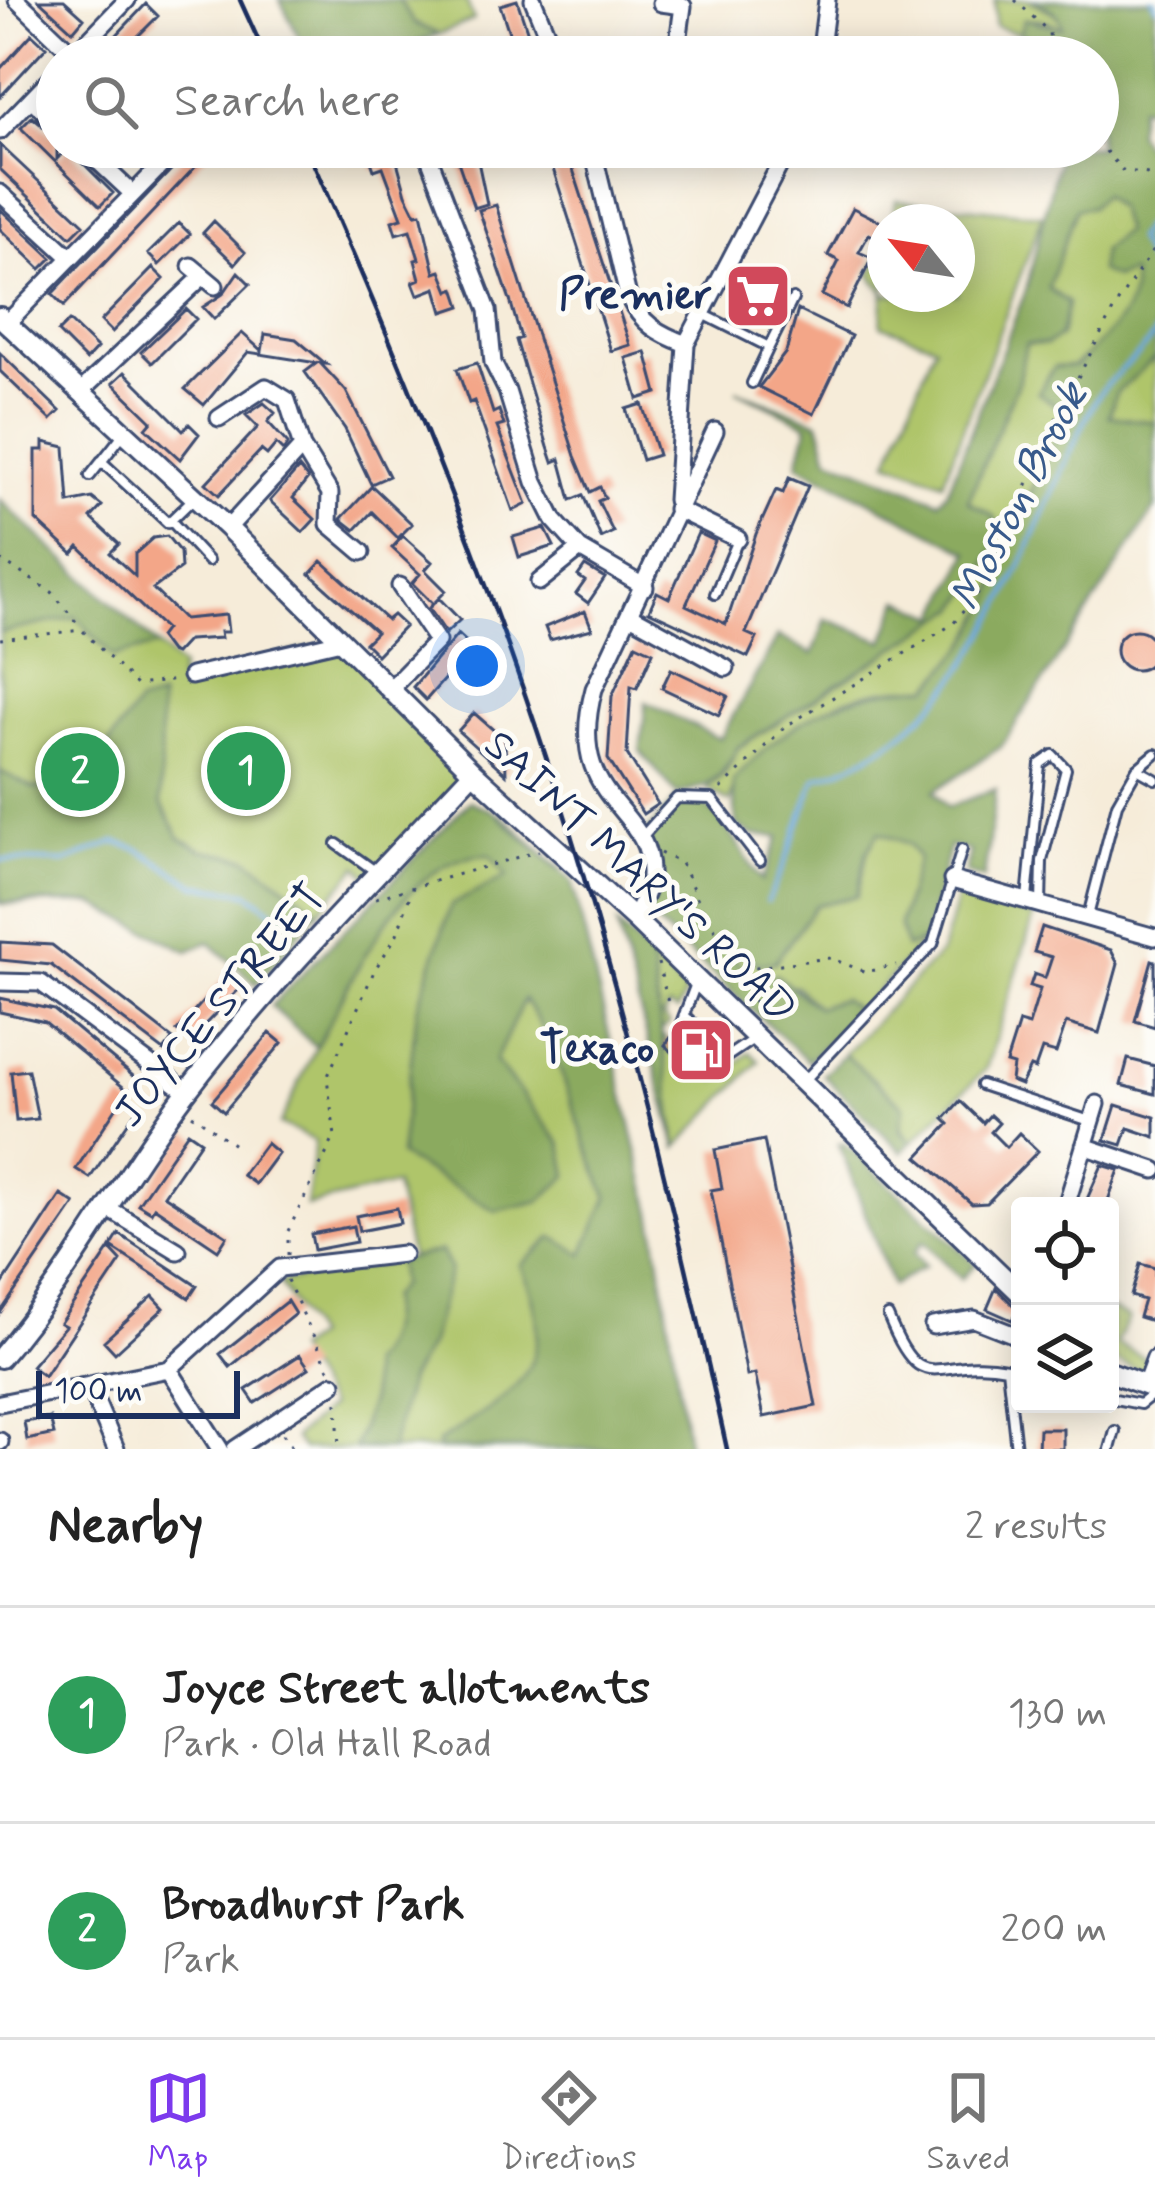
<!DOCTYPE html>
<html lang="en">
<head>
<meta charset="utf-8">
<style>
	:root { --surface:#fff; --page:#f6f6f6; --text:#222; --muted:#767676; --line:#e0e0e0; --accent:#7c3aed }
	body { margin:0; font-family:Mynerve,sans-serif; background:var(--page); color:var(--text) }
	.controls { position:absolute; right:36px; bottom:36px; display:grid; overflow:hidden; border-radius:12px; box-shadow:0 6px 30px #0003 }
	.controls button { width:108px; height:108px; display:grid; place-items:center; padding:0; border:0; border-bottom:3px solid var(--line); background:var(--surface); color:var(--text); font:60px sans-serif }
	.compass { position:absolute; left:867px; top:204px; width:108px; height:108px; border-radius:50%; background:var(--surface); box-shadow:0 6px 30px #0003; rotate:300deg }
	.scale { position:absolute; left:36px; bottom:30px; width:204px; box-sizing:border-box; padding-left:12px; border:6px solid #1b2f5e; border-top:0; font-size:33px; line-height:42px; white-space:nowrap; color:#1b2f5e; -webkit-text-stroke:9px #fdfcf7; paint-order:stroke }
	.you { position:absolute; left:477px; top:666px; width:42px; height:42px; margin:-30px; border:9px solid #fff; border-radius:50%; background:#1a73e8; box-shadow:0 0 0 18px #1a73e833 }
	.badge { display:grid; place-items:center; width:78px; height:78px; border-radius:50%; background:var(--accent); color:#fff; font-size:39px; font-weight:700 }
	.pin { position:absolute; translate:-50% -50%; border:6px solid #fff; box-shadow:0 3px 12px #0006 }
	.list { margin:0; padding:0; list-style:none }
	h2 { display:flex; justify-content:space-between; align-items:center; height:156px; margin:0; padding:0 48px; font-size:51px }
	h2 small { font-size:39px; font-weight:400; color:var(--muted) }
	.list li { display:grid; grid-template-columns:78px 1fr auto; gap:36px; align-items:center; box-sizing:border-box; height:216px; padding:0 48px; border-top:3px solid var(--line) }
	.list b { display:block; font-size:45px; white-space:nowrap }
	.list p { margin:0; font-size:39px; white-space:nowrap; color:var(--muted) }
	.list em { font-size:39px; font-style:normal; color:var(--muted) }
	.icon { flex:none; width:66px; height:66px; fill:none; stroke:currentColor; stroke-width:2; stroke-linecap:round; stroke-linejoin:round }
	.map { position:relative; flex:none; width:1155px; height:1449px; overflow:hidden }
	.search { position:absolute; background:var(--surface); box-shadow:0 6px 30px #0003; left:36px; right:36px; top:36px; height:132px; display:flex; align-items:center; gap:30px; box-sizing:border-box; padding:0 42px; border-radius:66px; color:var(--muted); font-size:45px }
	.sheet { height:588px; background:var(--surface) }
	nav { display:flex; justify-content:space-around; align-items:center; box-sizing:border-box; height:168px; border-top:3px solid var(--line); background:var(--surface); font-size:33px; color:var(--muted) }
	nav a { display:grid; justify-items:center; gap:6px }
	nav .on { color:var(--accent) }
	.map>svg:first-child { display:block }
	.green { fill:#afc56a; stroke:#657a64; stroke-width:3 }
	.forest { fill:#8baa5e; stroke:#536c5e; stroke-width:3 }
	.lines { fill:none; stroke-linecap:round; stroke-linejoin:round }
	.stream { stroke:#6da9de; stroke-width:4.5 }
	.building { fill:#f3a688 }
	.service-casing { stroke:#3c4b70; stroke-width:14 }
	.minor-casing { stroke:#3c4b70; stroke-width:21 }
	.tertiary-casing { stroke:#3c4b70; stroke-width:24 }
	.path { stroke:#3c4b70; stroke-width:3; stroke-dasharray:3 9; stroke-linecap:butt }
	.service { stroke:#fff; stroke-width:8 }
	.minor { stroke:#fff; stroke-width:15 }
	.tertiary { stroke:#fff; stroke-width:18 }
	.rail { stroke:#1b2f5e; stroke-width:4.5 }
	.labels { text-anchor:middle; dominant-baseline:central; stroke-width:10; stroke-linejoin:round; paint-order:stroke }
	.poi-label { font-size:42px; font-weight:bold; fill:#1b2f5e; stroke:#fdfcf7; text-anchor:end }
	.street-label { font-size:42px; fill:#1b2f5e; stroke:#fdfcf7 }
	.water-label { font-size:45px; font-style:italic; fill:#385a8b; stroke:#fdfcf7 }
</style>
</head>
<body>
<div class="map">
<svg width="1155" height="1449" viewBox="0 0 1155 1449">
	<rect width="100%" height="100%" fill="#fdfcf7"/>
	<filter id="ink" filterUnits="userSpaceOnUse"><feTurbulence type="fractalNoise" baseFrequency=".00833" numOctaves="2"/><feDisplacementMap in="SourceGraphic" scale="24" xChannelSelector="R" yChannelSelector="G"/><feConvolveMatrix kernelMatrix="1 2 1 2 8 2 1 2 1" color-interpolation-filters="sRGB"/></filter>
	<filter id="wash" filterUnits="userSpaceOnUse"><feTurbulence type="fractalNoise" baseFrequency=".004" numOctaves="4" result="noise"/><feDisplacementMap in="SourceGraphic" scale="48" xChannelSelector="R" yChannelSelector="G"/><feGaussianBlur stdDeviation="2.7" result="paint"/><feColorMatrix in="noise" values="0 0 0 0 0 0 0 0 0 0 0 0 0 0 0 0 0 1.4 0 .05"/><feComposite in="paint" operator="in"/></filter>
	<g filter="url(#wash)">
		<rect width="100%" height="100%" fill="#f6ecd9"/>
		<path class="green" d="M280,0H466L474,20L382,57H309Z
			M995,0H1030L1061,17L1062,29L1048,21L1025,19L1019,34L995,26Z
			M1102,195L1117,208L1124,231L1102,251C1111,258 1127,266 1132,276C1150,312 1063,375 1038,393L1066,412L1005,550L991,602L967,644L930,687C865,687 833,699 781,738C756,757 735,770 730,802L707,789L725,774L738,748L958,608C976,583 1005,549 995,518L968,502L1018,382L1026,344H1047L1061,336L1068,303L1048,288L1076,208Z
			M896,200L1043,215L943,482L889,461L935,345L881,325L884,292L870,274L885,246V294H957V222H892Z
			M1155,358V422L1109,417L1116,393Z
			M0,500L181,668L178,680L341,641L473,772L372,881L358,866L256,984L209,942L186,945L91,903L0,904Z
			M470,801L502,815L562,870L687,1449H302L294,1438L329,1407L295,1350L314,1337L279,1282L411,1259L395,1185L306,1206L315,1141L280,1124L316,1047L271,1006Z
			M879,832L909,844L918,858L906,948L924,941L859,1011L842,999L817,1007L796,986L758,984L732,958L739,953L775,962L816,905L857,896L867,852Z
			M958,894L1034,917L986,1069L912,1142L844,1054L941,952Z
			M651,957L686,993L677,1011L669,1007L663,1017L669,1023L660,1032L668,1041L665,1046L690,1069L700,1060L717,1080L750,1052L759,1061L677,1148Z
			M1110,1309L1129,1318L1116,1343L1149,1360L1143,1373L1110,1358Z"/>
		<path class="forest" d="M280,0H399L414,23L438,34L382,57H309Z
			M1030,0H1155V110L1140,106L1136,132L1155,161V358L1116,393L1109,416L1155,422V508L1001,747L934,791L948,807L996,789L984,879L965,873L970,851L950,846L924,941L906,948L899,925L918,858L909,844L879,832L867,852L857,896L816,905L775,962L758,964L740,953L733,957L758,983L775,974L817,1007L842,999L859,1011L808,1061L639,907L651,879L640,839L677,798C718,794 739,852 762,881L779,837L752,835L736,825L733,781C787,721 848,687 930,687L967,644L991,602L1005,550L1066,412L1038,393L1054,367L1076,366C1100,339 1141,313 1131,273L1115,278L1099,271L1102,251L1124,231L1117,208L1102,195L1091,207L1076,209L1048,288L1068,303L1060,336L1047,344H1026L1018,382L968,501C975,506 989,511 994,517C1011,538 970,591 958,608L738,747C722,779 711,788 676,794L640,751L646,702L720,739L778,636L813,654L826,619L884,641L900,600L938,616L969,552L798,464L808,425L736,390L819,422L829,457L939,501L947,492L1026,290L1061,147H1098V57H1090L1084,43L1058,53H1037L1038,41L1019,34L1024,19L1062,27C1059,8 1046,7 1030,0Z
			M0,500L158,646L113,657L76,617L0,633Z
			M160,698L161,803L180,838L203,850L247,858L319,910L256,984L209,942L188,951L91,903L0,902V771L33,788H77L138,704Z
			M470,801L494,812L572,881L653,1216L688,1449H438V1442C519,1391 563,1367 521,1265L553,1237L583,1254L608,1197C576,1131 565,1059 524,999L495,1061L562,1145L568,1176L540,1201L496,1211L400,1156L417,1009L451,905L507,876L490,855C401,853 355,979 316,1047L271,1006Z
			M617,925L651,957L677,1148Z
			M844,1054L904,1106L901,1130L912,1142L902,1152L823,1075Z
			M839,1144H845L976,1264L961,1279L923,1241L914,1253L925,1266L892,1286Z
			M441,1251L450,1269L430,1344L409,1379L391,1449H354L371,1399L369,1364C385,1348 391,1321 389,1298L400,1285L398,1261Z"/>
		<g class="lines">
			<path class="stream" d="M1153,0L1155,6
				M1155,212L1136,239L1155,275
				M0,860L65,862L115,842L138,849L196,885L249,893L281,917
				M767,901C789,860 799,821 816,778C987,727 1022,539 1095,401C1110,373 1140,360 1155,333"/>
		</g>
		<g id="blocks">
			<path class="building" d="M39,0H64L84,18L73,31Z
				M517,0L535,54L526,57H517L500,5Z
				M146,4L158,16L117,57H96Z
				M32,34L46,47L0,97V69Z
				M32,117L57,138V159L68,148L113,193L100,206L21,128Z
				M0,145L84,224L71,237L0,169Z
				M193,147H214L64,306L52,294Z
				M366,147H393L406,194L416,214L421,213L435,273L441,271L449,291L455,288L461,306L443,312L436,288L418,295L413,282L420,279L415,260L419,259L410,230L396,234L392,221L402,218L383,167L374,170Z
				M453,147H475L487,204L474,208Z
				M566,148L630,345L611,351L548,153Z
				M496,205L575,456L590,492L600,487L605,498L598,501L613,532L601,538L583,495L571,500L560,459L553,462L548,447L516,340L521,338L510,300L479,210Z
				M853,208L885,224V233L881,240L869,234L859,252L872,258L847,308L822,295L839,261L828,255Z
				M0,209L52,258L41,269L0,229Z
				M214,221L245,252L235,264L203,233Z
				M179,223L190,234L159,265L148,254Z
				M153,268L164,279L112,332L101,321Z
				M238,272L250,284L214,319L203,307L223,294Z
				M756,279L777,290L767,312L745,301Z
				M186,309L196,319L152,363L141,352Z
				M798,310L851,336L814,414L759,387L786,352Z
				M69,321L97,348L86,360L58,332Z
				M242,333L262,351L265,334L296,339L326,364L320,363L346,391L389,476L371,484L345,429L305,372L317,363L248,352L204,405L185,389Z
				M646,352L657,393L638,399L626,358Z
				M0,353L60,411L51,420L0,371Z
				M477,363L493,413L499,410L504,425L497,427L527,504L513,511L474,401L469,403L457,369Z
				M125,372L183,430L189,424L199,434L180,459L146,428L152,421L113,383Z
				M264,403L275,413L268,422L288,444L283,451L276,444L267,455L261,450L219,495L206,483L258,427L246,415Z
				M642,404L658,455L642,460L626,409Z
				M44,442L65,447L69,503L92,498L102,506L91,518L119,544L110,553L135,576V554L153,538L167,536L180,552L181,568L153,589L184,619L226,615L228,632H220L221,638L188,640L175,654L170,652L159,637L165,629L79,547L73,554L36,520V450H44Z
				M299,468L308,479L293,498L315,519L303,532L270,501Z
				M789,478L808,486L746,633L757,638L748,657L649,611L657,592L669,598L698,533L715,541L686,605L726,624L756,534L776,490L783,493Z
				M372,486L412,524L398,538L372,512L355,530L341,519Z
				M545,528L554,546L519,557L513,537Z
				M403,536L432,562L425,570L446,591L433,604L412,583L420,574L392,548Z
				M322,561L387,620L393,615L405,626L377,655L365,643L376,632L310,574Z
				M585,566L605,578L588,603L576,594L585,581L578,576Z
				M439,598L460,620L446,633L429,608Z
				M585,611L592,629L550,640L545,627Z
				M1116 650a20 20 0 1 1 40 0a20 20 0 1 1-40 0Z
				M458,634L472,647L426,700L413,687Z
				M636,644L653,652L637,688L631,686L627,754L658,804L643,814L608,759L612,696Z
				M671,669L728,696L719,715L662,688Z
				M474,713L505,740L506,774L458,731Z
				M1042,927L1111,950L1118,964L1099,1033L1066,1023L1056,1053L1042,1049L1035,1069L1030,1067L1021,1085L1011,1081L1013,1065L1006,1063L1019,1022L1029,1025L1040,989L1030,986L1034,974L1045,978L1052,957L1034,952Z
				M0,942L52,945L173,1039L164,1051L51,965L0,960Z
				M1152,960L1155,961V1027L1135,1021Z
				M229,972L242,986L189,1041L177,1031Z
				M0,998L54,1010L139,1081L129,1092L45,1022L0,1012Z
				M675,1032L702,1058L691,1070L665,1045Z
				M270,1033L282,1043L224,1112L212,1101Z
				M1128,1059L1155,1066V1094L1121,1085Z
				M28,1070L38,1119L16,1121L11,1072Z
				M122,1099L137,1109L90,1178L76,1169Z
				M960,1101L983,1123L990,1115L999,1123L991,1132L1006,1147L1019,1133L1038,1151L987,1203L972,1204L918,1157L949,1124L944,1119Z
				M1116,1105L1155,1117V1137L1128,1128L1122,1145L1105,1140Z
				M188,1132L201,1141L164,1195L227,1236L218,1250L154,1207L151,1212L138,1204Z
				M764,1140L816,1406L764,1417L755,1374L747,1376L711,1190L722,1188L715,1150Z
				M266,1143L278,1153L255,1184L242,1175Z
				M1102,1165L1119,1170L1106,1206H1084Z
				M61,1195L75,1204L0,1313V1288Z
				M397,1208L400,1223L359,1231L356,1216Z
				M353,1226L356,1242L314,1250L311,1234Z
				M119,1234L197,1286L189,1298L111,1247Z
				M110,1249L121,1261L44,1376L31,1366L65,1326L60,1323Z
				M1140,1264L1155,1268V1322L1139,1317L1144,1300L1131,1296Z
				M996,1288L1017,1309L1012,1320L987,1309Z
				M153,1296L164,1308L115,1353L104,1341Z
				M287,1301L295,1314L230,1367L220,1354Z
				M300,1355L309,1368L255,1403L246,1390Z
				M50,1418L54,1434L27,1440L24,1422Z
				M1039,1429H1063V1449H1038Z"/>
		</g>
	</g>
	<g filter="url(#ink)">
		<use href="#blocks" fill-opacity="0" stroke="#3c4b70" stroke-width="3"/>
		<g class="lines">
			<g class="service-casing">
				<path id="service" d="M701,313L769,347L752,383
					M769,347L793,299
					M101,461L168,523L194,498
					M90,476L124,433
					M172,522L208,561
					M715,594L738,540
					M1155,754L1137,769L1155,779
					M641,838L677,798L712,799L760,861
					M337,844L375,871
					M1027,899L1040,764L1053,755L1066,769L1042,861L1041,905
					M1088,916L1117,804L1137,769
					M697,981L684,1015L728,1056L755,1038
					M684,1015L680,1026L717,1060L728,1056
					M804,1081L933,944L962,849
					M981,1085L1090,1121
					M888,1316C923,1403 935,1354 1007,1368
					M1110,1398L1140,1404L1154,1393
					M1016,1449L1007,1368L1020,1371
					M1110,1449L1115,1431"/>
			</g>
			<g class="minor-casing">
				<path id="minor" d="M17,0L74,55
					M533,0L556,57
					M661,3L683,6L676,57
					M72,57L127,0
					M820,57L827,0
					M31,99L57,123
					M0,131L57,72
					M83,147L133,194
					M425,147L488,310L493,363L507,391L535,482L554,520L580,549L645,587
					M592,147L628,296C642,324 657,333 686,344
					M0,193L69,256
					M191,266L215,286
					M7,323L179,147
					M81,391L202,277
					M219,418L266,387L287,400L302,447L330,493L329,524L362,552
					M676,500L686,344L789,147
					M676,509L738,539
					M228,528L302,447
					M539,582L580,549
					M630,615L726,668
					M191,676L341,641
					M389,690L437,641L400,586
					M952,880L1155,937
					M634,919C639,906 650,889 650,875C653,805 563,803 594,689L715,431
					M0,982L41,983L187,1092
					M1084,1146L1155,1170
					M1066,1206L1097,1104
					M109,1209L178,1251
					M933,1326L974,1319L1020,1337
					M169,1369L220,1449
					M89,1385L116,1449
					M1145,1385L1155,1358
					M0,1403L169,1369L280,1268L403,1254
					M0,1441V1442
					M235,1449L333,1384"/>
			</g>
			<g class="tertiary-casing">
				<path id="tertiary" d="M0,317L228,528L473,772L634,919L1020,1293
					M0,1358C70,1276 120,1180 185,1094C272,980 375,877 473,772
					M1110,1372L1155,1389"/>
			</g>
			<path class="path" d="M1015,0L1049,32L1051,57
				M1098,142L1122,170L1155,175
				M0,560L52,592L81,628
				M0,639L82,630L136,685L178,680
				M721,789L786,726L953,624L981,589L1055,421L1116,305L1155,247
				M660,853L681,863L708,921L742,962L758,1015
				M376,898L539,851
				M658,963L669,1006
				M744,963L756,967L830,958L866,972L896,965
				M192,1114L234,1145
				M288,1255V1231L335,1136L327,1078L375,969L396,937L413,887
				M287,1280L329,1369
				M337,1402L339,1449
				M283,1434L293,1449"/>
			<use href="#service" class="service"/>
			<use href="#minor" class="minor"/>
			<use href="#tertiary" class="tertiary"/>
			<path class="rail" d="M240,0L266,57
				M306,147C397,351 482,560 551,772C623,993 677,1222 727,1449"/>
		</g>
	</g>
	<defs>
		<g id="supermarket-square" transform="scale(3.45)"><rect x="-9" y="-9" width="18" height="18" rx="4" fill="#d1495b" stroke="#fdfcf7"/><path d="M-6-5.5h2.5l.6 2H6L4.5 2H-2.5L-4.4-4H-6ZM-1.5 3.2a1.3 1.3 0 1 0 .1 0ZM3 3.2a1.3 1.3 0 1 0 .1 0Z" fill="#fff"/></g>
		<g id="fuel-square" transform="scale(3.45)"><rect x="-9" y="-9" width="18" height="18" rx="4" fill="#d1495b" stroke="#fdfcf7"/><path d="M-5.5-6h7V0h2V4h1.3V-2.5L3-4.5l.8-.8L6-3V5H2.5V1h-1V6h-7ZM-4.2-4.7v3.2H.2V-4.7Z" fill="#fff"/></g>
	</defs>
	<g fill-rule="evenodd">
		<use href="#supermarket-square" x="758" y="296"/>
		<use href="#fuel-square" x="701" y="1050"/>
	</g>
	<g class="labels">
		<g class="poi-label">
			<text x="712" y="296">Premier</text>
			<text x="654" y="1050">Texaco</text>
		</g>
		<g class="street-label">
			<text transform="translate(639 878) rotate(43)">SAINT MARY'S ROAD</text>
			<text transform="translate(221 1006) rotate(-50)">JOYCE STREET</text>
		</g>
		<g class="water-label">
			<text transform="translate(1020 497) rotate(-63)">Moston Brook</text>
		</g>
	</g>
</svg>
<div class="controls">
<button><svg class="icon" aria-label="locate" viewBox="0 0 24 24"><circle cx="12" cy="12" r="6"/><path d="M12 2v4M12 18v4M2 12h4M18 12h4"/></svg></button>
<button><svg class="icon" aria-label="layers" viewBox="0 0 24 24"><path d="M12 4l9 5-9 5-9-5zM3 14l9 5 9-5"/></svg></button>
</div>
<svg class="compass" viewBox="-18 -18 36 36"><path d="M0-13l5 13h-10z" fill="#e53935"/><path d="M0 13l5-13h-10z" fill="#767676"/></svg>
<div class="scale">100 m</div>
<div class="you"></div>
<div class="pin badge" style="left:246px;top:771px;background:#2e9e5b">1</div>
<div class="pin badge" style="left:80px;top:772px;background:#2e9e5b">2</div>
<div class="search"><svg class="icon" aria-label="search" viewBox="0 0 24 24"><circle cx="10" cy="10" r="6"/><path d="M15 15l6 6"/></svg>Search here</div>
</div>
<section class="sheet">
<h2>Nearby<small>2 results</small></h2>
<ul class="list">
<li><span class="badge" style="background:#2e9e5b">1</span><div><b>Joyce Street allotments</b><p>Park · Old Hall Road</p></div><em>130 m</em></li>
<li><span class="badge" style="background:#2e9e5b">2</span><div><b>Broadhurst Park</b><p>Park</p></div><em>200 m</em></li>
</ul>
</section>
<nav>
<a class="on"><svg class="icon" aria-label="map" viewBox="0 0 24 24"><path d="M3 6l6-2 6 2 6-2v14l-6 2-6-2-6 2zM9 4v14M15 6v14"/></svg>Map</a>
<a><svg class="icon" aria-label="directions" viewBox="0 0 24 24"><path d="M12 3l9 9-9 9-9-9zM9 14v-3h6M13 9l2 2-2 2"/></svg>Directions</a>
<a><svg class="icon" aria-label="saved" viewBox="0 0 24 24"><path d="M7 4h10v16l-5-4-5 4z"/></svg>Saved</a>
</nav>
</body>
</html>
